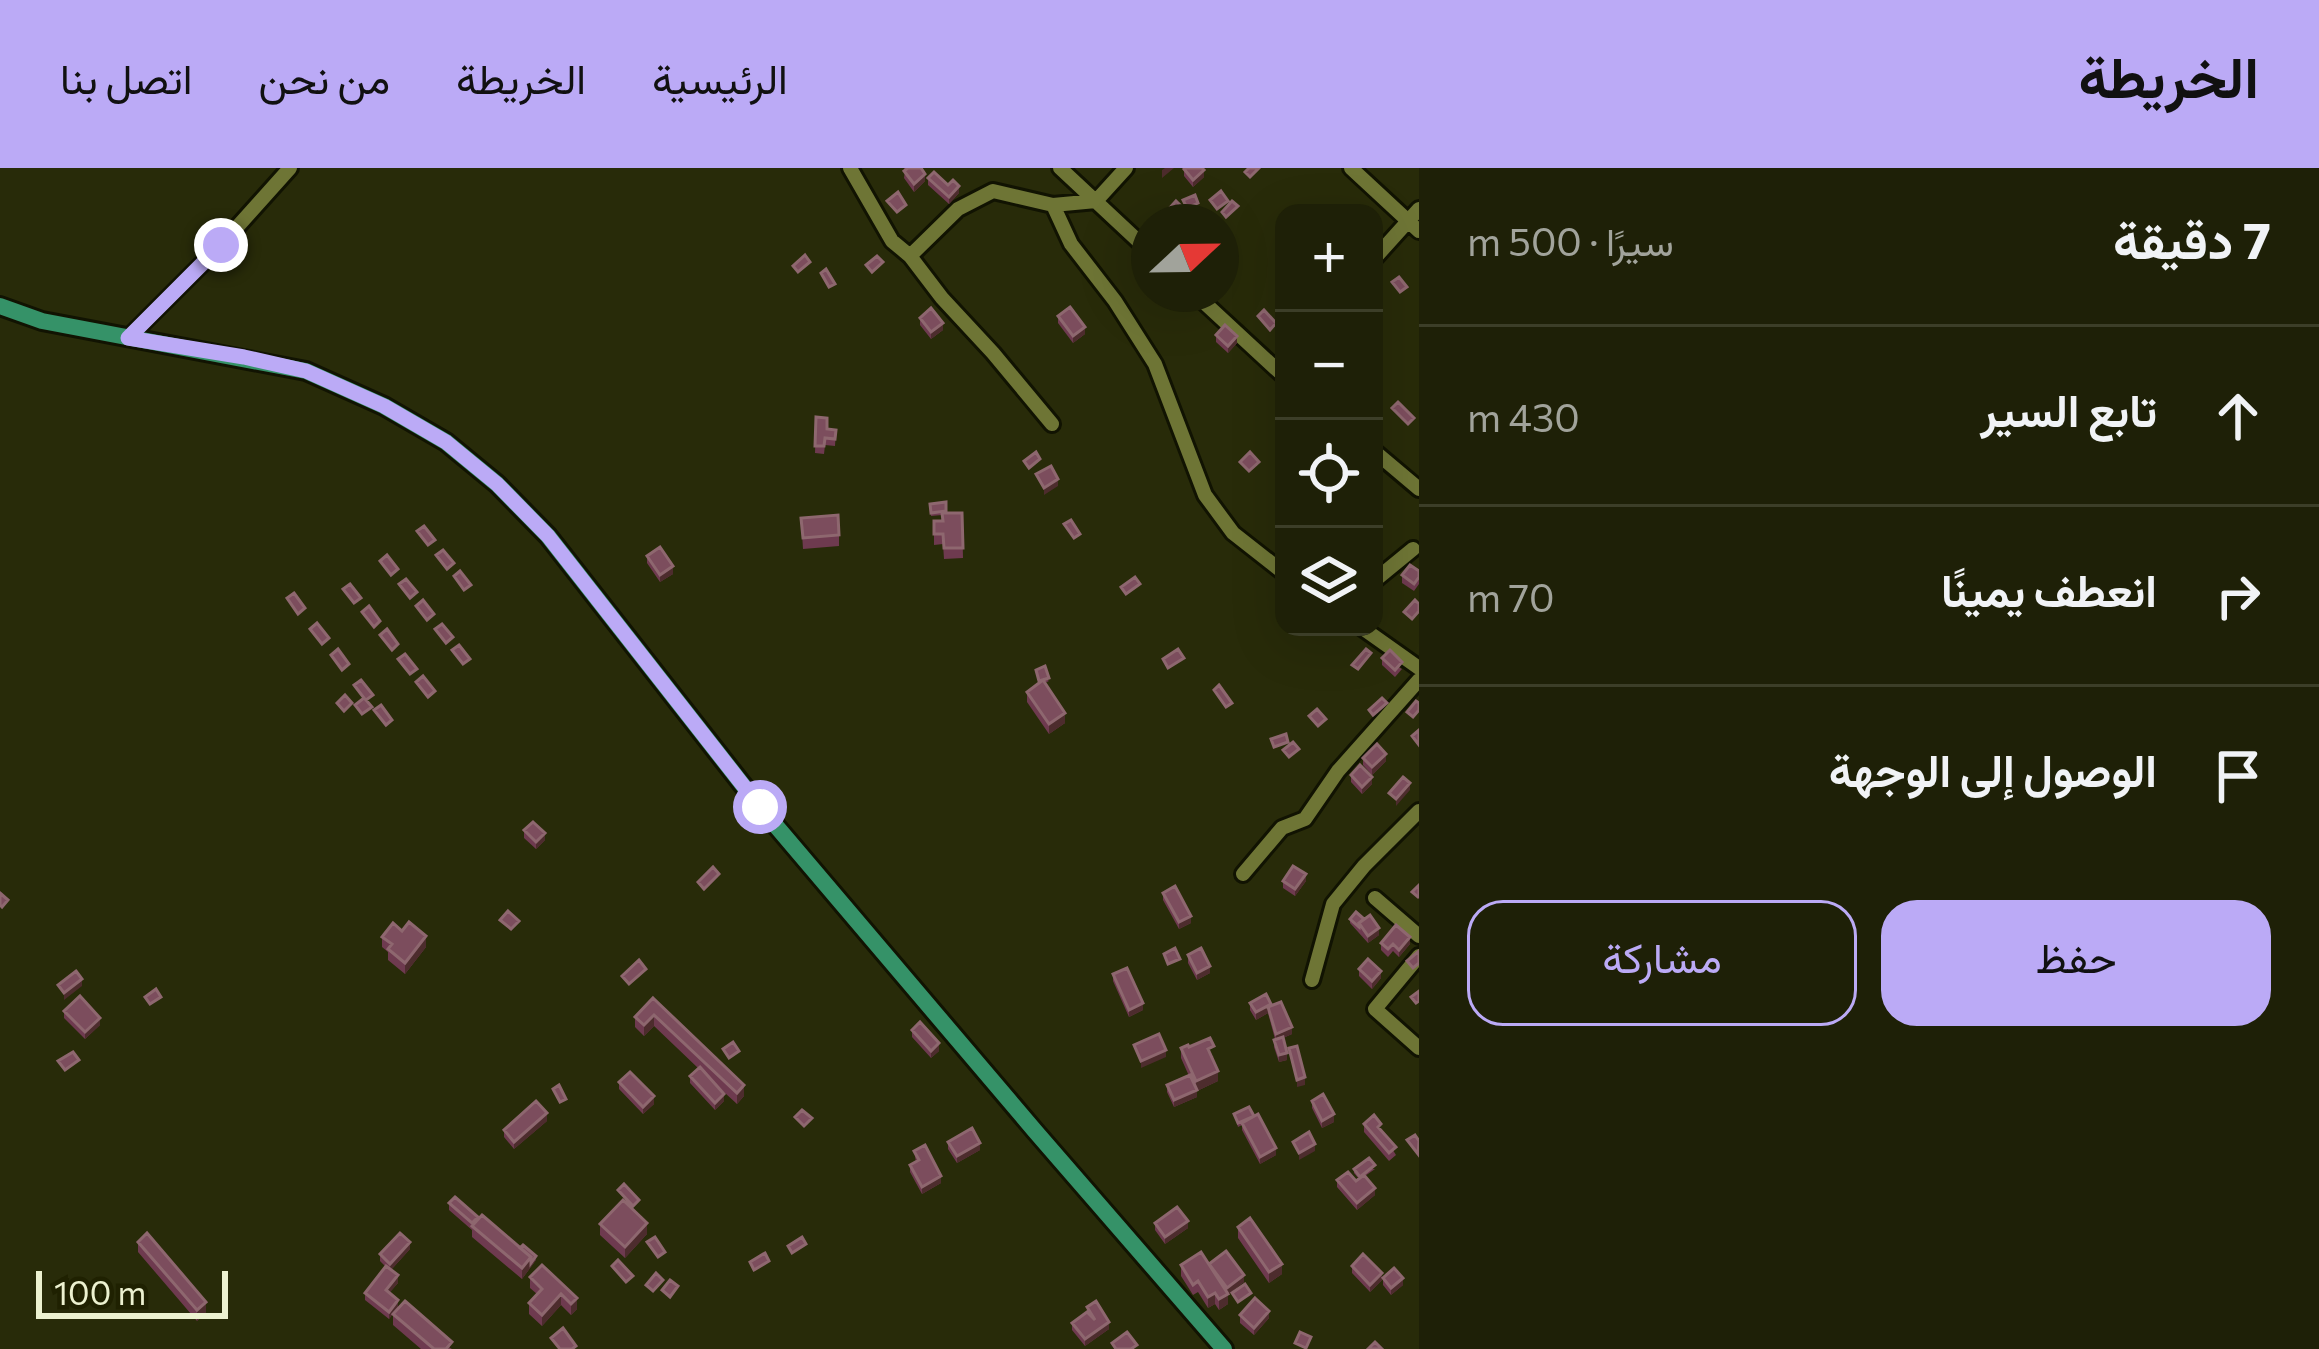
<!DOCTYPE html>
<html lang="ar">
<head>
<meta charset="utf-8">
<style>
	:root { --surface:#1e2007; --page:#2b2d15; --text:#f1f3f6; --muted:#a1a39b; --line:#3c3e28; --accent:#bbaaf6 }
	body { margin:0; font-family:Commissioner,Vazirmatn,sans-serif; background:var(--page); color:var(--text); direction:rtl }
	.controls { position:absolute; right:36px; top:36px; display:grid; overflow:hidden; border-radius:24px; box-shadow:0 12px 48px #0002 }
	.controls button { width:108px; height:108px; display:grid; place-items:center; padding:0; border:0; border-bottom:3px solid var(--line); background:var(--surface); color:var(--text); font:60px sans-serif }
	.compass { position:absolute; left:1131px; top:36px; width:108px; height:108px; border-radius:50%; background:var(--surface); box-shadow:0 12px 48px #0002; rotate:68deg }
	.scale { position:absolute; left:36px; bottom:30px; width:192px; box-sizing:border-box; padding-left:12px; border:6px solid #ecf1d0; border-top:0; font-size:33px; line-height:42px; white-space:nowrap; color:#ecf1d0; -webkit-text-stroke:9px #1f2101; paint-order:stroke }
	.stop { position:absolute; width:36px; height:36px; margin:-27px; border:9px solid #bbaaf6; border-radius:50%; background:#fff }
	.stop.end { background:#bbaaf6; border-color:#fff; box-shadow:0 3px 12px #0008 }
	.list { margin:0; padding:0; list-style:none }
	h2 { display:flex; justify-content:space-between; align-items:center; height:156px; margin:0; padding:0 48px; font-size:51px }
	h2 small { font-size:39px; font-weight:400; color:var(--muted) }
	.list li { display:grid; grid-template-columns:78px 1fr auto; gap:36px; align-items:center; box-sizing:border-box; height:180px; padding:0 48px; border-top:3px solid var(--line) }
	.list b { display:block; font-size:45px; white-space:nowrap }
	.list em { font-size:39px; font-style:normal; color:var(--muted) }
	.actions { display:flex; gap:24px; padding:36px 48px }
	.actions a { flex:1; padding:27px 0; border:3px solid var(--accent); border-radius:36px; text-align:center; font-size:42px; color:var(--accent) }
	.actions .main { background:var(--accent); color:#111 }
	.icon { flex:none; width:66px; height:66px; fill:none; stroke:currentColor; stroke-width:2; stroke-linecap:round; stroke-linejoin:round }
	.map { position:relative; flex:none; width:1419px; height:1181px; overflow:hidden; direction:ltr }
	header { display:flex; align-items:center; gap:72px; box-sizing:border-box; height:168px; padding:0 60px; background:var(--accent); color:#111 }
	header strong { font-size:57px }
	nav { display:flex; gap:66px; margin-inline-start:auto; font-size:42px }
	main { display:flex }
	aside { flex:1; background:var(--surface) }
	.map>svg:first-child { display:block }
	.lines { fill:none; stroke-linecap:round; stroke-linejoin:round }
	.minor-casing { stroke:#111302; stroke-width:20 }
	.major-casing { stroke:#111302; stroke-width:22 }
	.minor { stroke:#6e7535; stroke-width:14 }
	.major { stroke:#359268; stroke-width:16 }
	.wall { fill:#6e3a4f }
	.shaded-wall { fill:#4d2c2d }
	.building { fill:#7c4d5d; stroke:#8e676f; stroke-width:3 }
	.route { stroke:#bbaaf6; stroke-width:15 }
</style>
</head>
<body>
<header>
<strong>الخريطة</strong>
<nav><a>الرئيسية</a><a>الخريطة</a><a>من نحن</a><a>اتصل بنا</a></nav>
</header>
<main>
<aside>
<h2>7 دقيقة<small>سيرًا · 500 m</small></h2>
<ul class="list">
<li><svg class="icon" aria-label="ahead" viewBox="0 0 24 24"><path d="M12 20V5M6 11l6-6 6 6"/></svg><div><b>تابع السير</b></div><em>430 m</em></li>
<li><svg class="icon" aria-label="right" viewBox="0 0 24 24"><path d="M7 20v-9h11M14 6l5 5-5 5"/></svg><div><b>انعطف يمينًا</b></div><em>70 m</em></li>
<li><svg class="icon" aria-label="arrive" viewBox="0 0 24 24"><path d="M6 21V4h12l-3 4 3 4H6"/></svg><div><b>الوصول إلى الوجهة</b></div></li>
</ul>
<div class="actions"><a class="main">حفظ</a><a>مشاركة</a></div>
</aside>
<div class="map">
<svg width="1419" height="1181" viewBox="0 0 1419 1181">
	<rect width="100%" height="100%" fill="#282b09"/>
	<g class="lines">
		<g class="minor-casing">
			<path id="minor" d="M850,0L892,73L910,88L942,130L993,185L1052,256
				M1060,0L1149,83
				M1351,0L1419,63
				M1053,37L1071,76L1115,133L1155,196L1205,327L1233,365L1284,405
				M910,88L958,41L993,23L1053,37L1096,33L1126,0
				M1374,91L1419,41
				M1195,126L1275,200
				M128,170L221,77L290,0
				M1284,191L1275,200L1284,208
				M1374,283L1419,321
				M1374,413L1413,381
				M1361,459L1419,500
				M1243,706L1282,660L1305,651L1338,603L1419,512
				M1375,730L1419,768
				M1419,788L1375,841L1419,880
				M1312,812L1333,736L1364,698L1419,643"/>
		</g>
		<g class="major-casing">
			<path id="major" d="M0,138L42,153L306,203L384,238L446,274L497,316L548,368L760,639L1035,963L1224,1181"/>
		</g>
		<use href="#minor" class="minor"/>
		<use href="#major" class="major"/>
	</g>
	<path class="wall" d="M904,0H921L925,13L914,24L904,10L905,2Z
		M1184,1L1204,9L1193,19L1184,8Z
		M928,10L948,17L959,25L949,36L928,17Z
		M1058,148L1085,166L1073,175L1058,155Z
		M920,150L943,162L931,171L920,157Z
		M1216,167L1237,175L1228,185L1216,174Z
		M816,249L827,261L836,262L835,278L825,277L824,286L815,285Z
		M946,334V345H962L963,390L944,391L943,376L934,377V353H943L942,347L931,348L930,336Z
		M801,350L839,367V378L803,381Z
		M647,388L673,406L660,414L647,395Z
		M1419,403V416L1414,423L1402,415V407Z
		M1382,490L1402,501L1395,509L1382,497Z
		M1036,502L1049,513L1045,515L1065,555L1049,566L1027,534V524L1039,515Z
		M1363,590L1386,593L1372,607L1363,597Z
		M1351,607L1372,616L1362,626L1351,614Z
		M524,662L545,672L536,681L524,670Z
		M1283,713H1306L1295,728L1283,720Z
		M1163,725L1191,755L1179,761L1163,732Z
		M1350,751L1379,767L1368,775L1350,755Z
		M382,769L426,779L405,806L388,792V784L382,779Z
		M1381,775L1410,776L1399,789L1393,783L1388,789L1381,782Z
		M1188,787L1210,805L1197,812L1188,795Z
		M1359,801L1381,810L1372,821L1359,808Z
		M1113,806L1143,842L1129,849L1113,813Z
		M653,830L744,928L737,936L713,914L724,933L715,942L690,915V908L698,900L654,858L644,868L635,859V849Z
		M1250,835L1271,838L1292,866L1283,870L1287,892L1279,894L1274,879L1275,871L1268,845L1256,852L1250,842Z
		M64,843L100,857L85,871L64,850Z
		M912,862L939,883L931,890L912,869Z
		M1189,879L1214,889H1212L1218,913L1197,923V929L1174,939L1167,924V917L1189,908L1181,890V880Z
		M619,914L654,936L643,946L619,921Z
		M1312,933L1334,954L1322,960L1312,940Z
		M1234,946L1254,948L1276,987L1260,996L1242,962V957L1238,959Z
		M547,953L514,981L504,969V962Z
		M1364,956L1381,963L1396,987L1389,993L1364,964Z
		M948,974L980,982L957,995L948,981Z
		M914,983L941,1015L922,1026L910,1004V997L916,994Z
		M1354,1001H1375L1365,1008L1375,1027L1357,1042L1337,1019V1012L1356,1013L1359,1011L1354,1005Z
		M449,1035L478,1052L536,1092L522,1111L472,1069V1062L449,1042Z
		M1155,1055L1188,1060L1165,1076L1155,1062Z
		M600,1056L647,1066L625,1090L600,1067Z
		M1238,1059L1282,1106L1269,1115L1238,1070Z
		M138,1074L206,1144L197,1153L138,1084Z
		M410,1081L391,1102L398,1115L389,1125L398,1139L389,1151L365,1132V1125L386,1099L380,1093V1086Z
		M1209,1096L1244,1114L1228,1126V1136L1219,1142L1215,1136L1208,1140L1198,1124L1193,1127L1181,1108V1097Z
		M1352,1098L1382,1112L1370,1124L1352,1105Z
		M530,1109L577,1130V1141L571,1147L561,1137L542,1158L529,1146V1135L537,1126L530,1120Z
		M1383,1110L1403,1117L1391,1127L1383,1117Z
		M1087,1139L1109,1161L1085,1178L1072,1162V1155L1087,1144Z
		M393,1146L452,1181H421L393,1157Z
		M1240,1147L1269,1150L1254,1167L1240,1155Z"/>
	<path class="shaded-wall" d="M1165,0H1174L1162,10V2Z
		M1204,2V9L1193,19V12Z
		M925,6V13L914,24V16Z
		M959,18V25L949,36V29Z
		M943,155V162L931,171V164Z
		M1085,159V166L1073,175V168Z
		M1237,168V175L1228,185V178Z
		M1058,311V318L1044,327V320Z
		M673,398V406L660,414V407Z
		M1065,545V555L1049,566V556Z
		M1386,586V593L1372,607V599Z
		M1372,609V616L1362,626V619Z
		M1410,615V622L1396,638V631Z
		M545,665V672L536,681V674Z
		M1306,706V713L1295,728V721Z
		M1191,748V755L1179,761V754Z
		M1379,760V767L1368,775V768Z
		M426,768V779L405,806V795Z
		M1410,769V776L1399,789V782Z
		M1210,798V805L1197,812V805Z
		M1381,803V810L1372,821V813Z
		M82,811V818L64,832V825Z
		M1143,835V842L1129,849V842Z
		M1271,836L1268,839V845L1256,852V844Z
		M654,847V858L644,868V857Z
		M100,850V857L85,871V864Z
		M1292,859V866L1276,873V866Z
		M939,875V883L931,890V883Z
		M1166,882V889L1141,900V893Z
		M1287,885V892L1279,894V887Z
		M1218,903V913L1197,923V929L1174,939V932L1196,922V913Z
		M1305,909V917L1297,919V912Z
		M744,917V928L737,936V925Z
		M724,926V933L715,942V935Z
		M654,928V936L643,946V939Z
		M547,945V953L514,981V974Z
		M1334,946V954L1322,960V953Z
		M980,975V982L957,995V988Z
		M1315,976V983L1299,992V985Z
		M1276,980V987L1260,996V989Z
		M941,1008V1015L922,1026V1019Z
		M1375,1020V1027L1357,1042V1035Z
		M1188,1053V1060L1165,1076V1069Z
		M647,1055V1066L625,1090V1079Z
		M410,1074V1081L390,1103V1096Z
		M536,1088V1092L522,1111V1100L531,1089Z
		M1282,1096V1106L1269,1115V1104Z
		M1382,1105V1112L1370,1124V1117Z
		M398,1107V1115L386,1129V1122Z
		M1244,1107V1114L1228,1126V1136L1219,1142V1131L1227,1126V1120Z
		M1403,1110V1117L1391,1127V1120Z
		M1215,1125V1136L1208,1140V1129Z
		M561,1126V1137L542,1158V1147Z
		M577,1130V1141L571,1147V1136Z
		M398,1132V1139L389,1151V1144Z
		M206,1134V1144L197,1153V1142Z
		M1269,1143V1150L1254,1167V1160Z
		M1109,1154V1161L1085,1178V1171Z"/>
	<path class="building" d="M908,0H921L925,6L914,16L904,3Z
		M1185,0H1202L1204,2L1193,12L1184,1Z
		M1249,0H1259L1250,9L1245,4Z
		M934,4L948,17L953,12L959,18L949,29L928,10Z
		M1221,23L1228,33L1217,41L1210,32Z
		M898,24L906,37L897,44L887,33Z
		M1195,27L1198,35L1187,40L1183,32Z
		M1176,33L1198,54H1174L1171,51L1168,54H1159L1158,53Z
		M1232,33L1238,38L1226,49L1222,44Z
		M1198,42L1209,52L1208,54H1198L1192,49Z
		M805,87L810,94L798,104L793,98Z
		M877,88L883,94L872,104L866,97Z
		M826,101L835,116L829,119L821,105Z
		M1399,109L1407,119L1400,124L1392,114Z
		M1070,139L1085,159L1073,168L1058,148Z
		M931,140L943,155L931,164L920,150Z
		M1264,142L1276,155L1270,162L1258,148Z
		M1225,157L1237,168L1228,178L1216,167Z
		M1398,234L1414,250L1408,256L1392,240Z
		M816,249L827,250V261L836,262L835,271L825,270L824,278H815Z
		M1036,284L1040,291L1029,300L1024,293Z
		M1250,284L1259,294L1249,303L1240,294Z
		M1051,298L1058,311L1044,320L1036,306Z
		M946,334V343L931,345L930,336Z
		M942,345H962L963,380H944L943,366H934V353H943Z
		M838,347L839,367L803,370L801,350Z
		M1071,352L1080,366L1074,370L1064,356Z
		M424,358L435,372L428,377L417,363Z
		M660,379L673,398L660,407L647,388Z
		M443,382L454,395L447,401L436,387Z
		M387,387L398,401L391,407L380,393Z
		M1410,397L1419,403V409L1414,416L1402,407Z
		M460,403L471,417L464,422L454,408Z
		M1135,409L1140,416L1126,426L1121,419Z
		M406,411L417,424L410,430L399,416Z
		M350,416L361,430L354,435L343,421Z
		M294,425L305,440L298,446L287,430Z
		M423,432L434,446L427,452L416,438Z
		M1415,432L1419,436V443L1412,451L1404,444Z
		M369,438L380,453L374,459L362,444Z
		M317,455L329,470L322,476L310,461Z
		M442,456L453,469L446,475L435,461Z
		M387,461L398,476L392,482L380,467Z
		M459,477L470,491L463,496L452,482Z
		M338,481L349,496L342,502L331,487Z
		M1178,481L1184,490L1168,500L1163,491Z
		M1366,481L1371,485L1358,501L1352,497Z
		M1390,482L1402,494L1395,502L1382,490Z
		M405,486L417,501L410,506L398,491Z
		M1045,498L1049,510L1039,513L1036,502Z
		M423,508L435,523L428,529L416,514Z
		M361,512L373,527L366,532L372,539L362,546L355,537L364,530L354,517Z
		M1043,512L1065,545L1049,556L1027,524Z
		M1219,517L1232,535L1226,539L1214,522Z
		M345,527L352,535L344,543L337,535Z
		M1382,530L1387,535L1373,547L1369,542Z
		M1416,533L1419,535V542L1413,549L1407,544Z
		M381,537L392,552L386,557L374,542Z
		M1317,541L1326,551L1318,558L1309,548Z
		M1419,562V577L1412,568Z
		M1286,566L1288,574L1274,579L1271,571Z
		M1293,574L1299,581L1289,589L1283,582Z
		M1377,576L1386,586L1372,599L1363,590Z
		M1360,597L1372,609L1362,619L1351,607Z
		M1403,609L1410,615L1396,631L1389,625Z
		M533,654L545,665L536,674L524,662Z
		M1293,698L1306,706L1295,721L1283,713Z
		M713,699L719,706L704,721L698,714Z
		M1419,717V728L1418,729L1412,724Z
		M1175,718L1191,748L1179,754L1163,725Z
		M0,725L8,732L2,739L0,737Z
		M508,743L519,753L511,761L500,752Z
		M1356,744L1364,751L1359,755V759L1350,751Z
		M1370,747L1379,760L1368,768L1359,755Z
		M409,754L426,768L405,795L388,781L392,776L382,769L393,755L402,763Z
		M1396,757L1410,769L1399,782L1393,776L1388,781L1381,775Z
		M1175,780L1180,791L1168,796L1164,786Z
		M1201,780L1210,798L1197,805L1188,787Z
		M1419,783V795L1413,800L1407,793Z
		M1368,791L1381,803L1372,813L1359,801Z
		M639,792L646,801L629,816L622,808Z
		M1127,800L1143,835L1129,842L1113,806Z
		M76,803L82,811L64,825L58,817Z
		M156,821L161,829L150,836L145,829Z
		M1419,823V833L1416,835L1411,829Z
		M1266,826L1271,836L1256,844L1250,835Z
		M80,828L100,850L85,864L64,843Z
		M653,830L744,917L737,925L654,847L644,857L635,849Z
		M1281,834L1292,859L1276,866L1268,839Z
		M920,854L939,875L931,883L912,862Z
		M1159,866L1166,882L1141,893L1134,877Z
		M1283,869L1287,885L1279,887L1274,872Z
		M1210,870L1214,878L1208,881L1218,903L1196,913L1181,880L1188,877L1189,879Z
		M733,874L739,883L729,890L723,881Z
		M1297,878L1305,909L1297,912L1289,880Z
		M73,884L79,892L65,902L58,893Z
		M700,899L724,926L715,935L690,908Z
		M630,904L654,928L643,939L619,914Z
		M1190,907L1197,922L1174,932L1167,917Z
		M559,917L566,931L560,934L553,921Z
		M1323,926L1334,946L1322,953L1312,933Z
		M536,933L547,945L514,974L504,962Z
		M1249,939L1254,948L1238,955L1234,946Z
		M802,942L812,950L804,958L795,949Z
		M1258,946L1276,980L1260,989L1242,955Z
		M1374,947L1381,956L1378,959L1396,979L1389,985L1364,956Z
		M972,960L980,975L957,988L948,974Z
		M1309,964L1315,976L1299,985L1293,974Z
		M1415,967L1419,973L1418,986L1407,972Z
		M925,977L941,1008L922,1019L910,997L919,992L914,983Z
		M1369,990L1375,997L1360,1009L1354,1001Z
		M1348,1004L1356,1013L1364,1007L1375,1020L1357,1035L1337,1012Z
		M624,1016L639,1032L633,1038L618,1022Z
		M455,1029L478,1049L472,1055L449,1035Z
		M623,1032L647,1055L625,1079L600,1056Z
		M1177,1039L1188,1053L1165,1069L1155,1055Z
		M482,1047L531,1089L522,1100L472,1058Z
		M1250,1050L1282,1096L1269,1104L1238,1059Z
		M147,1065L206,1134L197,1142L138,1074Z
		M400,1065L410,1074L390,1096L380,1086Z
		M655,1069L665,1084L658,1089L647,1074Z
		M802,1069L806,1076L792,1085L788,1078Z
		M523,1077L536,1088L531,1095V1089L520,1080Z
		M1226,1083L1244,1107L1227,1120L1209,1096Z
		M1201,1084L1228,1126L1219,1131L1215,1125L1208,1129L1198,1113L1193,1117L1181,1097Z
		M765,1085L769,1093L754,1102L750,1094Z
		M1363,1086L1382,1105L1370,1117L1352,1098Z
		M618,1092L633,1108L626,1114L612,1098Z
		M542,1097L577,1130L571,1136L561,1126L542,1147L529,1135L542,1121L530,1109Z
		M386,1098L398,1107L386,1122L398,1132L389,1144L365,1125Z
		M1394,1100L1403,1110L1391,1120L1383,1110Z
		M656,1105L663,1112L653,1123L646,1117Z
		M670,1112L678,1118L670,1129L662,1122Z
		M1245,1116L1251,1125L1238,1134L1232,1125Z
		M1255,1130L1269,1143L1254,1160L1240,1147Z
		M405,1133L452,1174L446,1181H434L393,1146Z
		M1096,1133L1109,1154L1085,1171L1072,1155L1087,1144L1095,1152L1087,1139Z
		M563,1160L576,1178L572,1181H560L551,1170Z
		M1127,1164L1137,1177L1131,1181H1116L1112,1175Z
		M1300,1164L1311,1169L1306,1180L1295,1175Z
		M1375,1174L1382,1181H1368Z"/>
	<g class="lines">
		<path class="route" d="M221,77L128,170L244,189L306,203L384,238L446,274L497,316L548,368L760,639"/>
	</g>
</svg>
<div class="controls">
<button>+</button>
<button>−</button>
<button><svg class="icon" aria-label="locate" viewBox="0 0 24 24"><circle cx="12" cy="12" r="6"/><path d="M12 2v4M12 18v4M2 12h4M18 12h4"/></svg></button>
<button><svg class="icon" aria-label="layers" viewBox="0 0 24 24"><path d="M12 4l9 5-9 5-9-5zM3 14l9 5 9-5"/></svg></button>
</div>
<svg class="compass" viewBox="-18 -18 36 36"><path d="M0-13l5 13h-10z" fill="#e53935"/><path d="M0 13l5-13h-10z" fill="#a1a39b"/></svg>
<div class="scale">100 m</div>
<div class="stop" style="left:760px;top:639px"></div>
<div class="stop end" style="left:221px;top:77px"></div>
</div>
</main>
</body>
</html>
